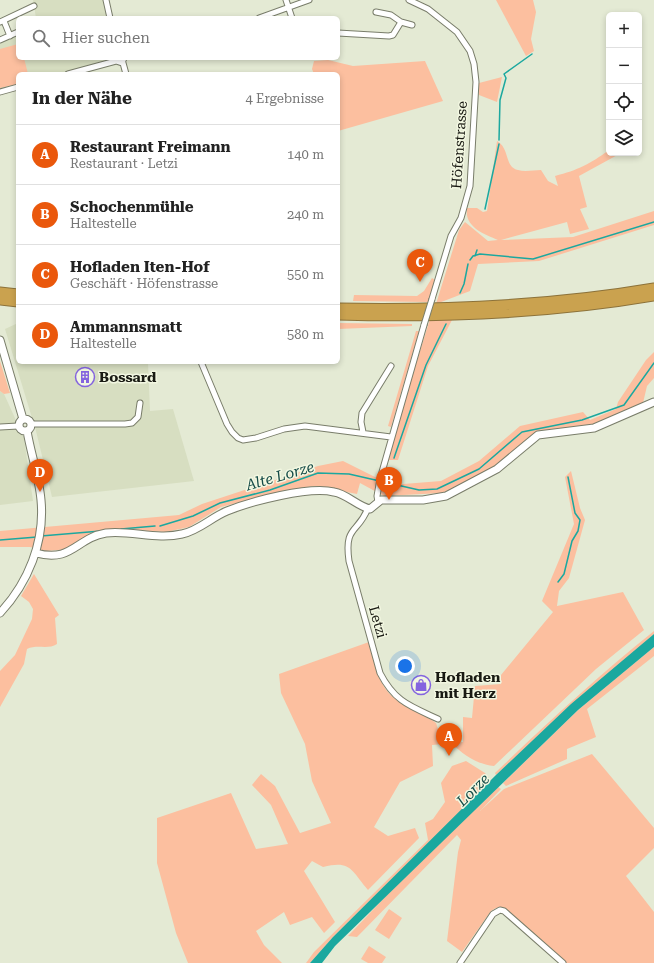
<!DOCTYPE html>
<html lang="de">
<head>
<meta charset="utf-8">
<style>
	:root { --surface:#fff; --page:#f2f2f2; --text:#222; --muted:#767676; --line:#e0e0e0; --accent:#ea580c }
	body { margin:0; font-family:"Roboto Serif",serif; background:var(--page); color:var(--text) }
	.controls { position:absolute; right:12px; top:12px; display:grid; overflow:hidden; border-radius:6px; box-shadow:0 2px 6px #0003 }
	.controls button { width:36px; height:36px; display:grid; place-items:center; padding:0; border:0; border-bottom:1px solid var(--line); background:var(--surface); color:var(--text); font:20px sans-serif }
	.you { position:absolute; left:405px; top:666px; width:14px; height:14px; margin:-10px; border:3px solid #fff; border-radius:50%; background:#1a73e8; box-shadow:0 0 0 6px #1a73e833 }
	.badge { display:grid; place-items:center; width:26px; height:26px; border-radius:50%; background:var(--accent); color:#fff; font-size:13px; font-weight:700 }
	.pin { position:absolute; translate:-50% -33px; filter:drop-shadow(0 1px 2px #0008) }
	.pin::after { content:''; position:absolute; top:21px; width:14px; height:12px; background:inherit; clip-path:polygon(0 0,100% 0,50% 100%) }
	.list { margin:0; padding:0; list-style:none }
	h2 { display:flex; justify-content:space-between; align-items:center; height:52px; margin:0; padding:0 16px; font-size:17px }
	h2 small { font-size:13px; font-weight:400; color:var(--muted) }
	.list li { display:grid; grid-template-columns:26px 1fr auto; gap:12px; align-items:center; box-sizing:border-box; height:60px; padding:0 16px; border-top:1px solid var(--line) }
	.list b { display:block; font-size:15px; white-space:nowrap }
	.list p { margin:0; font-size:13px; white-space:nowrap; color:var(--muted) }
	.list em { font-size:13px; font-style:normal; color:var(--muted) }
	.icon { flex:none; width:22px; height:22px; fill:none; stroke:currentColor; stroke-width:2; stroke-linecap:round; stroke-linejoin:round }
	.map { position:relative; flex:none; width:654px; height:963px; overflow:hidden }
	.search { position:absolute; background:var(--surface); box-shadow:0 2px 6px #0003; left:16px; top:16px; width:324px; height:44px; display:flex; align-items:center; gap:10px; box-sizing:border-box; padding:0 14px; border-radius:6px; color:var(--muted); font-size:15px }
	.panel { position:absolute; background:var(--surface); box-shadow:0 2px 6px #0003; left:16px; top:72px; width:324px; height:292px; border-radius:6px }
	.map>svg:first-child { display:block }
	.built { fill:#d7dec1 }
	.green { fill:#fcbf9f }
	.water { fill:#1ba89f }
	.lines { fill:none; stroke-linecap:round; stroke-linejoin:round }
	.stream { stroke:#1ba89f; stroke-width:1.5 }
	.street-casing { stroke:#797d6a; stroke-width:7 }
	.secondary-casing { stroke:#797d6a; stroke-width:9 }
	.highway-casing { stroke:#8c723a; stroke-width:11 }
	.street { stroke:#fff; stroke-width:5 }
	.secondary { stroke:#fff; stroke-width:7 }
	.highway { stroke:#caa24f; stroke-width:9 }
	.street-bridge-casing { stroke:#797d6a; stroke-width:7; stroke-linecap:butt }
	.street-bridge { stroke:#fff; stroke-width:5 }
	.labels { text-anchor:middle; dominant-baseline:central; stroke-width:3; stroke-linejoin:round; paint-order:stroke }
	.street-label { font-size:14px; fill:#191a13; stroke:#f2f7e1 }
	.poi-label { font-size:14px; font-weight:bold; fill:#191a13; stroke:#f2f7e1; text-anchor:start }
	.water-label { font-size:15px; font-style:italic; fill:#154b47; stroke:#f2f7e1 }
</style>
</head>
<body>
<div class="map">
<svg width="654" height="963" viewBox="0 0 654 963">
	<rect width="100%" height="100%" fill="#e4ead4"/>
	<path class="built" d="M33,0H106L110,18H36Z
		M18,36V58H118L116,61L68,74H18V87L0,92V43Z
		M18,323V362H148L150,411L173,409L194,481L52,497L36,431L5,329Z
		M0,391L4,394L24,438L33,501L0,505Z"/>
	<path class="green" d="M496,0H533L536,12L531,39L534,51L526,56Z
		M18,44V58H24L28,74H18V84L0,88V49Z
		M328,60L353,66L425,61L443,101L338,131V74H314L312,69L314,61Z
		M502,77L497,102L479,95V83Z
		M497,141C510,148 504,167 518,170C525,172 534,170 541,170L548,181L558,186L555,176C578,170 590,164 609,150V153H621L579,176L587,207L580,209L589,229L570,234L567,222L501,240L573,237L654,211V225L539,261L478,264L470,291L436,304L459,230L465,222L488,241L498,240C484,234 464,227 467,208H477L483,212L487,211Z
		M432,278L435,280L428,302L353,301L354,295L417,296L424,291Z
		M430,319L452,320L428,366L398,460H386Z
		M338,323L412,324V326L338,329Z
		M416,331H419L391,427L388,426Z
		M654,352V378L647,386L643,403L601,423L559,432L538,433L491,470L442,493L384,496L360,483L357,494L316,486L286,490L221,507L189,527L166,532L133,530L90,534L70,549L46,551L30,547H0V531L179,515L202,504L318,466L343,461L391,485L441,481L479,461L520,426L583,412L590,420L616,409L618,402L646,360Z
		M0,361L10,393L4,394L0,391Z
		M571,471L580,508L585,520L569,578L559,591L557,606L623,592L644,630L596,669L494,766C476,764 464,755 451,743L463,742V717L472,718L475,686L501,684V675L553,612L542,601L574,524L565,477Z
		M34,574L59,615L55,618L57,644C48,650 37,644 27,649L24,664L0,707V671L15,655L32,619L33,609L29,602L21,596Z
		M654,631V634L496,775L495,773C546,724 598,676 654,631Z
		M369,642C375,663 378,689 399,701C411,709 425,714 436,723L443,744L432,745L433,766L400,782L374,827L388,836L415,828L419,838L368,890C351,870 351,860 323,867L312,861L304,871L335,922L324,933L312,917L290,925L284,912L256,931L264,945L282,963H188L176,933L157,863V818L231,793L256,849L288,844L271,805L252,785L261,774L275,786L300,833L331,823L312,781L305,744L281,693L279,674Z
		M654,647V656L587,709L596,737L567,749V759L506,786L503,783L578,710Z
		M592,754L654,828V848L626,876L654,912V963H566L505,908C499,907 496,907 491,911L462,952L447,941L458,852L461,840L457,835L357,937L348,936L389,893L498,787L501,789L480,811L504,789Z
		M466,761L485,773L491,781L333,937L310,963H306L314,952L428,840L425,823L433,819L445,802L441,783L452,766Z
		M389,909L402,918L389,939L375,930Z
		M369,946L386,957L382,963H368L361,959Z"/>
	<path class="water" d="M654,634V647L578,710L335,946L322,963H310L333,937L496,775L571,704Z"/>
	<g class="lines">
		<path class="stream" d="M499,140L500,100L506,78L504,74L532,54
			M485,209L499,144
			M475,256L477,250
			M470,260L473,256L480,254L533,259L654,222
			M460,293L464,284L468,264
			M394,458L426,365L446,324
			M160,526L193,516L220,503L270,490L318,473L349,474L419,490L437,489L479,469L522,432L582,420L624,405L654,363
			M121,529L155,526
			M41,536L101,531
			M0,540L37,537
			M558,582L564,574L572,541L578,531L580,520L575,513L568,477"/>
		<g class="street-casing">
			<path id="street" d="M106,0L110,18
				M286,0L292,18
				M409,0L428,9L457,32L470,51L474,64L476,82L470,186L461,218L451,236L432,299
				M259,18L309,0
				M4,21L10,36
				M0,22L34,6
				M401,22L412,25
				M338,33L389,36L393,35L401,22L391,15L376,12
				M0,40L18,32
				M123,63L126,74
				M68,74L116,61L122,63L124,58
				M0,92L18,87
				M201,362L227,424L232,432L238,438L243,440L256,438L284,429L305,426L391,437
				M31,424H125L132,423L138,417L140,403
				M0,427L18,426
				M363,432L361,422L362,413L391,366
				M378,502L377,496L380,479L424,325
				M368,508C358,534 344,525 349,561L380,673C395,702 410,706 438,719
				M460,963L493,914L500,910L504,911L563,963"/>
		</g>
		<g class="secondary-casing">
			<path id="secondary" d="M0,340L23,419
				M19 425a6 6 0 1 1 12 0a6 6 0 1 1-12 0Z
				M36,553C72,563 76,538 106,533C131,530 157,540 182,534C198,531 212,517 227,511C252,501 309,486 334,492C347,494 357,506 370,509L381,500H423L446,496L497,469L538,435L594,428L654,402
				M0,613C28,583 45,542 41,500C39,477 31,454 27,431"/>
		</g>
		<g class="highway-casing">
			<path id="highway" d="M0,292L18,294
				M0,300L18,302
				M338,308C444,310 549,306 654,288
				M338,315C444,318 549,314 654,296"/>
		</g>
		<use href="#street" class="street"/>
		<use href="#secondary" class="secondary"/>
		<use href="#highway" class="highway"/>
		<g class="street-bridge-casing">
			<path id="street-bridge" d="M424,325L432,299"/>
		</g>
		<use href="#street-bridge" class="street-bridge"/>
	</g>
	<defs>
		<g id="building-ring" transform="scale(1)"><circle r="9.5" fill="#f2f7e1" stroke="#8464df" stroke-width="1.5"/><path d="M-4-6H4V6H1V3H-1V6H-4ZM-2.5-4.3h1.7v1.8h-1.7ZM.8-4.3h1.7v1.8H.8ZM-2.5-1h1.7V.8h-1.7ZM.8-1h1.7V.8H.8Z" fill="#8464df"/></g>
		<g id="shop-ring" transform="scale(1)"><circle r="9.5" fill="#f2f7e1" stroke="#8464df" stroke-width="1.5"/><path d="M-5-2.5h2.3a2.7 3.5 0 0 1 5.4 0H5L5.5 6h-11ZM-1.5-2.5h3a1.5 2.3 0 0 0-3 0Z" fill="#8464df"/></g>
	</defs>
	<g fill-rule="evenodd">
		<use href="#building-ring" x="85" y="377"/>
		<use href="#shop-ring" x="421" y="685"/>
	</g>
	<g class="labels">
		<g class="street-label">
			<text transform="translate(459 145) rotate(-86)">Höfenstrasse</text>
			<text transform="translate(378 622) rotate(74)">Letzi</text>
		</g>
		<g class="poi-label">
			<text x="99" y="377">Bossard</text>
			<text x="435" y="677">Hofladen<tspan x="435" dy="16">mit Herz</tspan></text>
		</g>
		<g class="water-label">
			<text transform="translate(280 476) rotate(-16)">Alte Lorze</text>
			<text transform="translate(473 790) rotate(-45)">Lorze</text>
		</g>
	</g>
</svg>
<div class="controls">
<button>+</button>
<button>−</button>
<button><svg class="icon" aria-label="locate" viewBox="0 0 24 24"><circle cx="12" cy="12" r="6"/><path d="M12 2v4M12 18v4M2 12h4M18 12h4"/></svg></button>
<button><svg class="icon" aria-label="layers" viewBox="0 0 24 24"><path d="M12 4l9 5-9 5-9-5zM3 14l9 5 9-5"/></svg></button>
</div>
<div class="you"></div>
<div class="pin badge" style="left:449px;top:756px">A</div>
<div class="pin badge" style="left:389px;top:500px">B</div>
<div class="pin badge" style="left:420px;top:282px">C</div>
<div class="pin badge" style="left:40px;top:492px">D</div>
<div class="search"><svg class="icon" aria-label="search" viewBox="0 0 24 24"><circle cx="10" cy="10" r="6"/><path d="M15 15l6 6"/></svg>Hier suchen</div>
<section class="panel">
<h2>In der Nähe<small>4 Ergebnisse</small></h2>
<ul class="list">
<li><span class="badge">A</span><div><b>Restaurant Freimann</b><p>Restaurant · Letzi</p></div><em>140 m</em></li>
<li><span class="badge">B</span><div><b>Schochenmühle</b><p>Haltestelle</p></div><em>240 m</em></li>
<li><span class="badge">C</span><div><b>Hofladen Iten-Hof</b><p>Geschäft · Höfenstrasse</p></div><em>550 m</em></li>
<li><span class="badge">D</span><div><b>Ammannsmatt</b><p>Haltestelle</p></div><em>580 m</em></li>
</ul>
</section>
</div>
</body>
</html>
